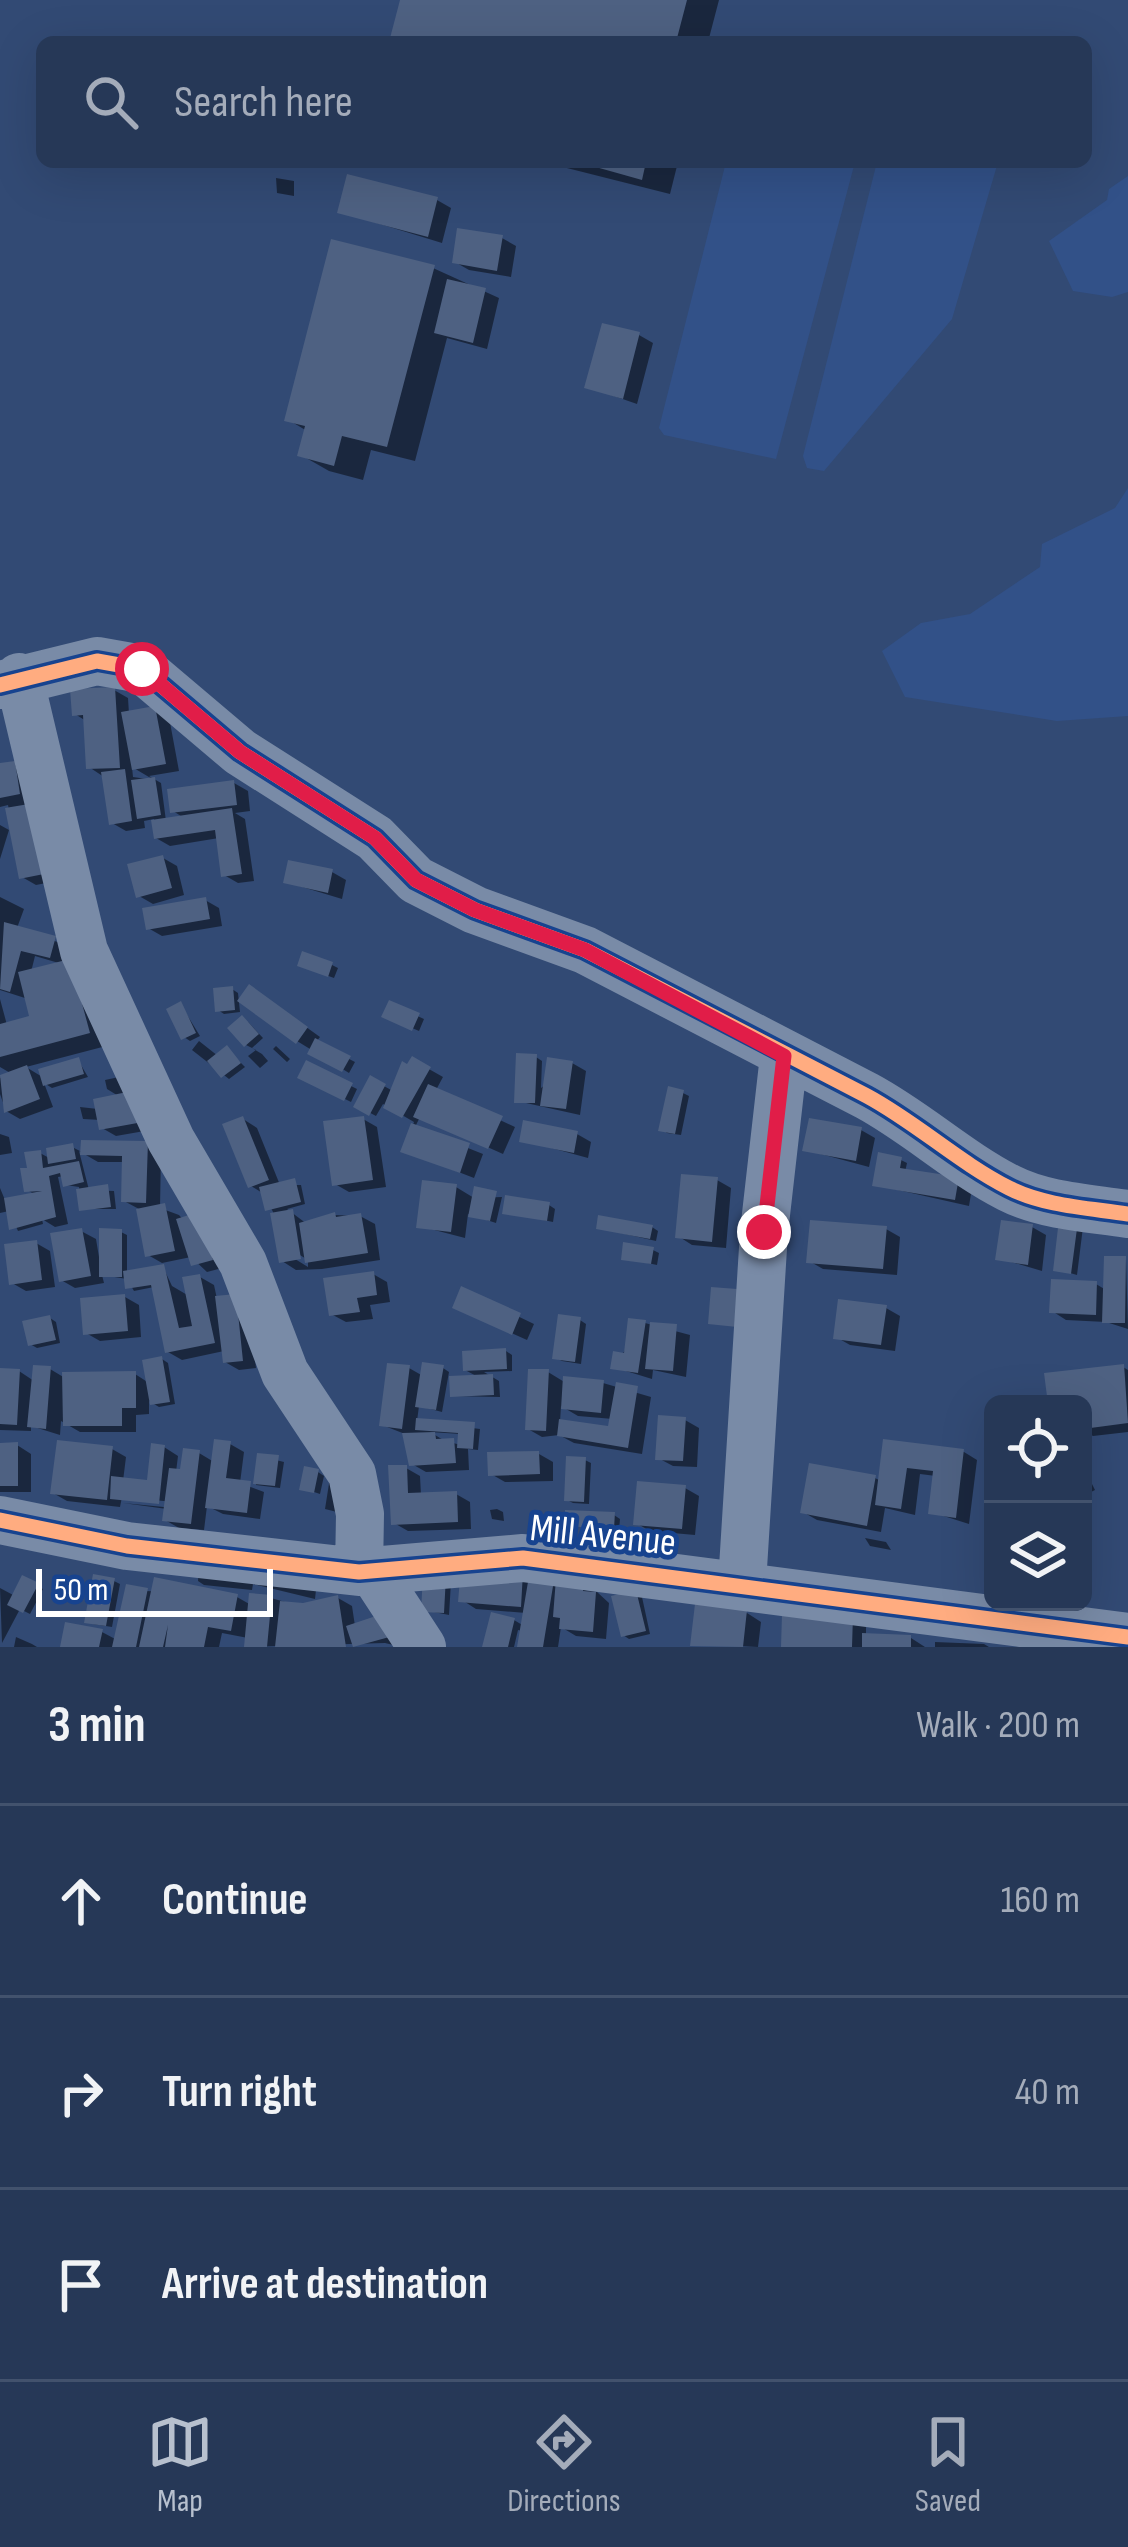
<!DOCTYPE html>
<html lang="en">
<head>
<meta charset="utf-8">
<style>
	:root { --surface:#263857; --page:#324361; --text:#f1f3f6; --muted:#a4acba; --line:#42526d; --accent:#b7c0ce }
	body { margin:0; font-family:"Sofia Sans Condensed",sans-serif; background:var(--page); color:var(--text) }
	.controls { position:absolute; right:36px; bottom:36px; display:grid; overflow:hidden; border-radius:18px; box-shadow:0 12px 48px #0002 }
	.controls button { width:108px; height:108px; display:grid; place-items:center; padding:0; border:0; border-bottom:3px solid var(--line); background:var(--surface); color:var(--text); font:60px sans-serif }
	.scale { position:absolute; left:36px; bottom:30px; width:237px; box-sizing:border-box; padding-left:12px; border:6px solid #fff; border-top:0; font-size:33px; line-height:42px; white-space:nowrap; color:#fff; -webkit-text-stroke:9px #17438f; paint-order:stroke }
	.stop { position:absolute; width:36px; height:36px; margin:-27px; border:9px solid #e11d48; border-radius:50%; background:#fff }
	.stop.end { background:#e11d48; border-color:#fff; box-shadow:0 3px 12px #0008 }
	.list { margin:0; padding:0; list-style:none }
	h2 { display:flex; justify-content:space-between; align-items:center; height:156px; margin:0; padding:0 48px; font-size:51px }
	h2 small { font-size:39px; font-weight:400; color:var(--muted) }
	.list li { display:grid; grid-template-columns:78px 1fr auto; gap:36px; align-items:center; box-sizing:border-box; height:192px; padding:0 48px; border-top:3px solid var(--line) }
	.list b { display:block; font-size:45px; white-space:nowrap }
	.list em { font-size:39px; font-style:normal; color:var(--muted) }
	.icon { flex:none; width:66px; height:66px; fill:none; stroke:currentColor; stroke-width:2; stroke-linecap:round; stroke-linejoin:round }
	.map { position:relative; flex:none; width:1128px; height:1647px; overflow:hidden }
	.search { position:absolute; background:var(--surface); box-shadow:0 12px 48px #0002; left:36px; right:36px; top:36px; height:132px; display:flex; align-items:center; gap:30px; box-sizing:border-box; padding:0 42px; border-radius:18px; color:var(--muted); font-size:45px }
	.sheet { height:732px; background:var(--surface) }
	nav { display:flex; justify-content:space-around; align-items:center; box-sizing:border-box; height:168px; border-top:3px solid var(--line); background:var(--surface); font-size:33px; color:var(--muted) }
	nav a { display:grid; justify-items:center; gap:6px }
	nav .on { color:var(--accent) }
	.map>svg:first-child { display:block }
	.water { fill:#325188 }
	.shadow { fill:#0007; fill-rule:evenodd }
	.building { fill:#4e6182 }
	.lines { fill:none; stroke-linecap:round; stroke-linejoin:round }
	.minor { stroke:#798ba7; stroke-width:48 }
	.cycleway-casing { stroke:#17438f; stroke-width:22 }
	.cycleway { stroke:#ffac80; stroke-width:15 }
	.route { stroke:#e11d48; stroke-width:15 }
	.labels { text-anchor:middle; dominant-baseline:central; stroke-width:10; stroke-linejoin:round; paint-order:stroke }
	.street-label { font-size:39px; fill:#fff; stroke:#17438f }
</style>
</head>
<body>
<div class="map">
<svg width="1128" height="1647" viewBox="0 0 1128 1647">
	<rect width="100%" height="100%" fill="#324a74"/>
	<path class="water" d="M726,162H855L776,459L664,435L659,428Z
		M877,162H998L952,319L824,471L807,468L803,456Z
		M1128,176V292L1112,297L1073,291L1049,241L1107,200L1109,189Z
		M1128,488V716L1057,721L905,697L882,651L921,623L970,614L1040,567L1042,544L1115,508Z"/>
	<path class="shadow" d="M403,0H719L708,42H392Z
		M543,162H678L670,194Z
		M276,178L294,181V196L277,193Z
		M437,200L451,208L442,243L341,212Z
		M502,238L516,246L511,277L469,270L455,262Z
		M433,268L499,298L487,349L447,338L415,461L371,450L363,480L329,471L301,455L307,431L287,419Z
		M639,335L653,343L637,404L588,387Z
		M114,690L128,698L129,714L155,709L169,717L179,771L149,776L161,783L166,821L184,818L173,811L234,783L248,791L250,811L235,813L245,819L254,881L238,883L224,875L219,838L170,846L156,838L154,819L144,821L145,828L126,831L112,823L104,777L89,767L86,721L75,714ZM132,767L154,780L133,777Z
		M15,764L67,879L36,885L22,877L8,805L0,807V766Z
		M0,825L9,830L0,859Z
		M163,858L177,866L184,895L153,904L139,896Z
		M332,872L346,880L342,899L286,882Z
		M0,897L24,909L17,928L69,946L110,1045L26,1067L44,1078L78,1060L88,1077L52,1088L44,1083L53,1107L20,1119L6,1111L0,1094V1078L12,1074L0,1067V999L7,1025L33,1018L28,999L0,990ZM35,956L62,964L31,972Z
		M205,900L219,908L222,926L162,936L148,928Z
		M332,965L338,968L334,978L306,968Z
		M232,989L238,993L240,1012L224,1014L218,1010Z
		M263,996L320,1037L316,1042L355,1062L349,1073L297,1041Z
		M391,1004L424,1019L419,1031L385,1016Z
		M181,1005L200,1036L190,1041L184,1037Z
		M248,1022L263,1038L252,1048L262,1054L268,1061L260,1068L248,1056L256,1050L246,1045Z
		M199,1041L218,1056L227,1049L245,1067L229,1079L192,1050Z
		M276,1046L290,1059L287,1062L273,1049Z
		M536,1057L542,1061L541,1088L572,1063L586,1071L580,1115L517,1101Z
		M413,1060L443,1077L436,1090L515,1127L503,1154L420,1117L415,1127L483,1154L474,1178L404,1151L414,1122L383,1104L376,1116L357,1106L371,1079L393,1091Z
		M307,1064L357,1089L351,1102L301,1077Z
		M119,1077L156,1129L116,1136L102,1128L101,1120L83,1119L80,1107L98,1109L120,1097L107,1089L105,1080Z
		M683,1093L689,1096L681,1135L667,1133L662,1129Z
		M243,1119L257,1128L280,1185H301L305,1204L287,1209L307,1224L334,1215L360,1216L375,1224L380,1260L322,1269L296,1270L282,1261L273,1212L264,1194L251,1186ZM290,1249L308,1260V1267L287,1254Z
		M363,1119L377,1127L386,1187L349,1192L335,1184Z
		M861,1130L875,1138L869,1167L806,1150Z
		M0,1134L9,1137L12,1153L0,1155Z
		M577,1134L591,1142L588,1158L522,1140Z
		M147,1144L161,1152L160,1208L179,1215L226,1267L207,1272L191,1257L162,1263L148,1255L139,1209L124,1201V1162H98L79,1151L89,1190L114,1191L116,1209H81L79,1187L66,1185L64,1176L58,1177L68,1224L55,1227L42,1219L43,1224L18,1231L9,1211L0,1213V1188L5,1200L36,1195L27,1190L40,1153L51,1159L72,1147L84,1153Z
		M901,1160L907,1163L905,1172L972,1188L969,1206L876,1185Z
		M717,1180L731,1188L726,1248L692,1245L678,1236Z
		M456,1187L474,1198L502,1197L496,1223L468,1214L465,1238L419,1226Z
		M549,1205L555,1209L553,1222L505,1212Z
		M1062,1222L1083,1227L1077,1275L1056,1269Z
		M652,1227L658,1231L656,1241L599,1228Z
		M1032,1227L1046,1235L1042,1271L998,1258Z
		M886,1229L900,1237L897,1275L823,1269L809,1261Z
		M81,1231L96,1239L99,1257L121,1232L127,1235V1273L163,1267L172,1286L189,1296L200,1277L214,1285L217,1299L249,1305L256,1368L239,1370L225,1362L224,1351L182,1360L168,1352L154,1287L134,1291L127,1279L102,1275L104,1283L75,1288L61,1280Z
		M36,1243L50,1251L55,1287L26,1291L12,1283Z
		M653,1250L659,1253L657,1265L624,1258Z
		M1126,1259L1128,1329L1106,1322L1066,1320L1052,1311L1096,1284L1106,1290Z
		M373,1274L387,1282L390,1302L370,1305L373,1319L346,1322L331,1314Z
		M463,1290L534,1324L527,1340L469,1314Z
		M125,1297L139,1305L141,1337L100,1341L86,1333Z
		M886,1308L900,1316L895,1351L850,1345L836,1337Z
		M50,1318L56,1322L60,1343L37,1348L30,1344Z
		M580,1320L586,1324L581,1364L562,1361L556,1358Z
		M645,1323L690,1335L686,1377L653,1370L652,1379L613,1367Z
		M506,1351L512,1355V1371L484,1372L499,1381L500,1397L453,1396L480,1378L465,1370Z
		M162,1359L168,1363L175,1404L159,1407L149,1401V1414L136,1415V1432H80L61,1421L60,1435L31,1426V1431L0,1430V1371H19L34,1381L50,1369L65,1378L135,1374L149,1383Z
		M1123,1367L1128,1370V1432L1093,1436L1083,1430V1404H1053Z
		M409,1368L423,1376L443,1368L449,1372L442,1412L419,1406L417,1421L480,1429L478,1450L468,1449L469,1470L426,1472L412,1464L405,1434L382,1425ZM430,1432L461,1434V1445L445,1441Z
		M548,1372L566,1383H603L651,1397L642,1454L574,1443L559,1435L542,1437L528,1429ZM561,1406L578,1416L613,1419L611,1430L560,1422Z
		M685,1420L699,1428L697,1467L673,1466L658,1458Z
		M886,1443L964,1452L977,1460L969,1524L931,1512L936,1476L920,1474L915,1515L885,1508L881,1532L817,1520L803,1512L875,1478L881,1481Z
		M230,1444L244,1452L240,1483L264,1492L260,1519L223,1514L207,1506L204,1530L179,1528L165,1520L167,1509L123,1503L174,1508V1502L122,1497L120,1507L67,1501L53,1493L112,1449L126,1457L123,1481L149,1483L164,1447L178,1456L176,1472H183L199,1453L214,1462Z
		M17,1445L31,1454V1492H0V1446Z
		M539,1454L553,1462V1481L505,1482L491,1474Z
		M260,1456L284,1462L280,1488L256,1485Z
		M585,1460L591,1463L589,1504L573,1503L567,1500Z
		M1083,1466L1095,1490L1083,1496Z
		M406,1468L420,1476L421,1495L456,1494L470,1502L471,1529L408,1531L394,1523Z
		M331,1471L345,1514L325,1509Z
		M318,1472L324,1476L320,1494L302,1488Z
		M685,1488L699,1496L695,1535L650,1531L636,1523Z
		M497,1509L503,1512L504,1521L492,1519L490,1510Z
		M614,1515L620,1519L619,1530L567,1525Z
		M993,1522V1559L985,1523Z
		M865,1538L886,1542L891,1550L870,1546Z
		M199,1567L317,1581L315,1599L253,1584L252,1590L204,1585L198,1581Z
		M464,1570L597,1592L609,1603L606,1639L576,1636L561,1627L558,1647H520L523,1631L518,1630L514,1647H485L514,1620L524,1626L526,1613L476,1609L462,1600Z
		M24,1579L43,1589L30,1614L20,1609L2,1643L0,1588L15,1596Z
		M114,1581L120,1584L112,1627L93,1624L87,1621Z
		M451,1582L449,1615L424,1610Z
		M147,1591L237,1597L251,1605L271,1598L303,1607L338,1598L352,1606L355,1626L385,1616L402,1647L385,1643L247,1647L248,1638L222,1633L219,1647H63L102,1632L117,1640Z
		M636,1594L642,1597L650,1634L629,1639L623,1635Z
		M747,1613L761,1622L758,1647L694,1644Z
		M785,1617L866,1626V1636L911,1638L925,1647H784Z
		M16,1637L32,1644L37,1647H14Z
		M935,1642L984,1644L989,1647H935Z"/>
	<path class="building" d="M400,0H687L676,42H389Z
		M578,162H646L642,180Z
		M347,174L438,197L428,237L337,213Z
		M457,228L503,235L497,271L452,263Z
		M331,239L435,265L387,447L342,436L334,466L297,456L305,426L284,421Z
		M447,279L486,288L473,343L434,333Z
		M602,323L640,332L623,399L584,388Z
		M115,687L120,768L86,769L83,715L72,716L70,689Z
		M155,706L166,764L132,770L121,712Z
		M15,761L20,794L0,798V763Z
		M125,769L132,821L109,825L101,772Z
		M155,777L161,815L137,819L131,780Z
		M234,780L237,805L170,813L167,789Z
		M41,802L54,872L19,879L5,808Z
		M232,808L242,874L221,877L215,830L154,839L151,820Z
		M163,855L172,888L136,898L127,864Z
		M288,860L333,869L328,893L283,883Z
		M206,897L210,919L146,930L142,908Z
		M4,922L56,936L50,958L21,951L10,992L0,989Z
		M302,951L333,962L328,977L297,966Z
		M70,959L90,1033L0,1057V1024L29,1016L18,972Z
		M249,984L308,1027L296,1044L237,1001Z
		M233,986L235,1010L215,1012L213,988Z
		M389,1000L420,1013L412,1031L381,1017Z
		M181,1001L196,1033L181,1040L166,1009Z
		M242,1015L259,1034L244,1047L227,1028Z
		M315,1038L351,1056L342,1072L307,1054Z
		M227,1045L241,1063L221,1078L207,1061Z
		M516,1053L537,1054L535,1103H514Z
		M412,1056L431,1067L402,1118L383,1108L402,1061L407,1064Z
		M79,1057L84,1074L43,1086L38,1069Z
		M547,1057L573,1061L566,1109L540,1106Z
		M306,1060L353,1083L344,1101L297,1078Z
		M27,1065L40,1099L4,1113L0,1075Z
		M370,1075L386,1084L369,1116L353,1107Z
		M428,1084L503,1116L488,1149L413,1117Z
		M668,1086L684,1090L675,1134L658,1131Z
		M137,1090L143,1122L99,1130L93,1099Z
		M243,1116L269,1180L248,1188L222,1124Z
		M364,1116L373,1180L332,1186L323,1121Z
		M809,1118L862,1127L856,1161L802,1151Z
		M523,1120L578,1131L574,1153L519,1142Z
		M411,1123L470,1143L460,1173L400,1152Z
		M81,1140L148,1141L146,1203L121,1202L122,1156L80,1155Z
		M73,1143L76,1159L48,1164L46,1148Z
		M41,1150L43,1168L79,1161L84,1182L63,1187L60,1173L49,1176L56,1217L9,1230L4,1198L42,1191L24,1192L20,1168H27L24,1152Z
		M878,1152L902,1157L900,1168L959,1177L955,1200L872,1186Z
		M681,1174L718,1177L712,1242L675,1238Z
		M295,1178L301,1202L265,1211L259,1187Z
		M422,1180L457,1184L451,1232L416,1228Z
		M108,1184L111,1207L79,1211L76,1189Z
		M474,1186L497,1191L490,1221L468,1217Z
		M505,1195L550,1202L547,1221L502,1214Z
		M165,1203L175,1251L145,1257L136,1209Z
		M293,1209L301,1259L279,1263L270,1213Z
		M199,1212L213,1260L191,1266L176,1219Z
		M335,1212L336,1217L361,1213L368,1253L305,1263L299,1223Z
		M598,1215L653,1225L650,1239L596,1229Z
		M1059,1219L1078,1221L1071,1274L1053,1271Z
		M810,1220L887,1226L883,1269L806,1263Z
		M1001,1220L1033,1224L1028,1265L995,1260Z
		M82,1228L91,1276L59,1282L50,1233Z
		M99,1228L122,1229V1277H99Z
		M37,1240L42,1280L9,1285L4,1244Z
		M623,1242L654,1247L651,1264L621,1260Z
		M1104,1256H1126L1125,1323H1102Z
		M164,1264L179,1328L192,1326L182,1277L200,1274L215,1343L165,1353L151,1285L125,1289L123,1271Z
		M374,1271L377,1295L357,1298L360,1312L329,1316L323,1278Z
		M1051,1279L1097,1281L1096,1315L1049,1313Z
		M461,1286L521,1313L512,1335L452,1308Z
		M711,1287L750,1290L747,1328L708,1324Z
		M125,1294L128,1331L83,1335L80,1298Z
		M236,1294L243,1361L223,1363L215,1296Z
		M838,1299L887,1305L881,1345L833,1339Z
		M558,1314L581,1317L575,1362L552,1359Z
		M50,1315L56,1340L28,1346L22,1321Z
		M628,1318L646,1320L638,1373L610,1369L613,1351L624,1353Z
		M650,1322L677,1324L673,1371L645,1369Z
		M506,1348L507,1369L463,1371L462,1351Z
		M162,1356L170,1402L150,1405L142,1360Z
		M422,1362L444,1365L436,1410L415,1407Z
		M387,1363L410,1365L402,1429L379,1426Z
		M1124,1364L1128,1423L1083,1429V1404H1048L1044,1373Z
		M33,1365L51,1366L46,1429L27,1427Z
		M0,1368L20,1369L17,1425L0,1424Z
		M528,1369H549L546,1431L525,1430Z
		M136,1371V1408H122V1426H63L62,1372Z
		M493,1374L494,1395L450,1397L449,1376Z
		M563,1376L604,1380L601,1413L561,1409Z
		M616,1382L638,1386L628,1448L557,1436L559,1419L608,1426Z
		M658,1415L686,1417L683,1461L655,1460Z
		M416,1418L475,1422L473,1449L457,1448L458,1433L415,1430Z
		M435,1432L436,1439L454,1438L456,1463L409,1466L402,1433Z
		M214,1439L231,1441L226,1478L251,1481L247,1513L205,1508Z
		M883,1439L964,1449L956,1518L928,1514L933,1471L907,1468L901,1509L875,1505Z
		M57,1440L113,1446L107,1500L50,1494Z
		M18,1442V1486H0V1443Z
		M151,1443L165,1445L159,1504L110,1499L111,1476L147,1480Z
		M183,1448L200,1450L191,1524L162,1521L169,1468L180,1469Z
		M539,1451L540,1474L488,1476L487,1452Z
		M257,1453L279,1455L275,1486L253,1484Z
		M566,1456L586,1457L584,1502L564,1501Z
		M809,1463L876,1475L867,1526L800,1513Z
		M388,1465H407L408,1493L457,1491L458,1522L391,1525Z
		M304,1466L319,1469L314,1493L299,1490Z
		M637,1481L686,1485L682,1529L633,1525Z
		M565,1510L615,1512L614,1529L564,1526Z
		M461,1567L523,1572L521,1607L458,1602Z
		M530,1570L555,1574L543,1647H517Z
		M93,1574L115,1578L106,1626L84,1623Z
		M423,1574L446,1576L444,1613L421,1612Z
		M22,1575L39,1583L23,1613L7,1605Z
		M154,1577L238,1594L231,1631L208,1627L204,1647H165L168,1625L163,1647H139Z
		M556,1578L584,1581L583,1591L596,1592L593,1632L559,1629L560,1618L553,1617Z
		M126,1584L148,1588L136,1647H112Z
		M636,1590L646,1631L621,1637L611,1596Z
		M249,1593L272,1595L267,1647H244Z
		M338,1595L346,1647H275L280,1601L303,1603Z
		M695,1604L747,1610L743,1647L690,1646Z
		M491,1612L515,1618L508,1647H482Z
		M385,1613L393,1636L353,1647L346,1626Z
		M782,1614L853,1615L852,1647H781Z
		M65,1622L103,1629L99,1647H60Z
		M862,1633L911,1635V1647H862Z"/>
	<g class="lines">
		<path class="minor" d="M19,677L84,951L171,1140L243,1263L285,1373L352,1474L360,1514L359,1572
			M0,685L97,661L142,669L240,752L375,838L416,880L475,910L585,950L867,1096C917,1123 958,1162 1009,1188C1044,1206 1089,1208 1128,1214
			M0,1520L127,1546L359,1572L523,1558L1128,1637
			M373,1572L422,1647
			M742,1584L764,1232L784,1056"/>
		<g class="cycleway-casing">
			<path id="cycleway" d="M0,685L97,661L142,669L240,752L375,838L416,880L475,910L585,950L867,1096C917,1123 958,1162 1009,1188C1044,1206 1089,1208 1128,1214
				M0,1520L127,1546L359,1572L523,1558L1128,1637"/>
		</g>
		<use href="#cycleway" class="cycleway"/>
	</g>
	<g class="lines">
		<path class="route" d="M142,669L240,752L375,838L416,880L475,910L585,950L784,1056L764,1232"/>
	</g>
	<g class="labels">
		<g class="street-label">
			<text transform="translate(603 1536) rotate(6)">Mill Avenue</text>
		</g>
	</g>
</svg>
<div class="controls">
<button><svg class="icon" aria-label="locate" viewBox="0 0 24 24"><circle cx="12" cy="12" r="6"/><path d="M12 2v4M12 18v4M2 12h4M18 12h4"/></svg></button>
<button><svg class="icon" aria-label="layers" viewBox="0 0 24 24"><path d="M12 4l9 5-9 5-9-5zM3 14l9 5 9-5"/></svg></button>
</div>
<div class="scale">50 m</div>
<div class="stop" style="left:142px;top:669px"></div>
<div class="stop end" style="left:764px;top:1232px"></div>
<div class="search"><svg class="icon" aria-label="search" viewBox="0 0 24 24"><circle cx="10" cy="10" r="6"/><path d="M15 15l6 6"/></svg>Search here</div>
</div>
<section class="sheet">
<h2>3 min<small>Walk · 200 m</small></h2>
<ul class="list">
<li><svg class="icon" aria-label="ahead" viewBox="0 0 24 24"><path d="M12 20V5M6 11l6-6 6 6"/></svg><div><b>Continue</b></div><em>160 m</em></li>
<li><svg class="icon" aria-label="right" viewBox="0 0 24 24"><path d="M7 20v-9h11M14 6l5 5-5 5"/></svg><div><b>Turn right</b></div><em>40 m</em></li>
<li><svg class="icon" aria-label="arrive" viewBox="0 0 24 24"><path d="M6 21V4h12l-3 4 3 4H6"/></svg><div><b>Arrive at destination</b></div></li>
</ul>
</section>
<nav>
<a class="on"><svg class="icon" aria-label="map" viewBox="0 0 24 24"><path d="M3 6l6-2 6 2 6-2v14l-6 2-6-2-6 2zM9 4v14M15 6v14"/></svg>Map</a>
<a><svg class="icon" aria-label="directions" viewBox="0 0 24 24"><path d="M12 3l9 9-9 9-9-9zM9 14v-3h6M13 9l2 2-2 2"/></svg>Directions</a>
<a><svg class="icon" aria-label="saved" viewBox="0 0 24 24"><path d="M7 4h10v16l-5-4-5 4z"/></svg>Saved</a>
</nav>
</body>
</html>
